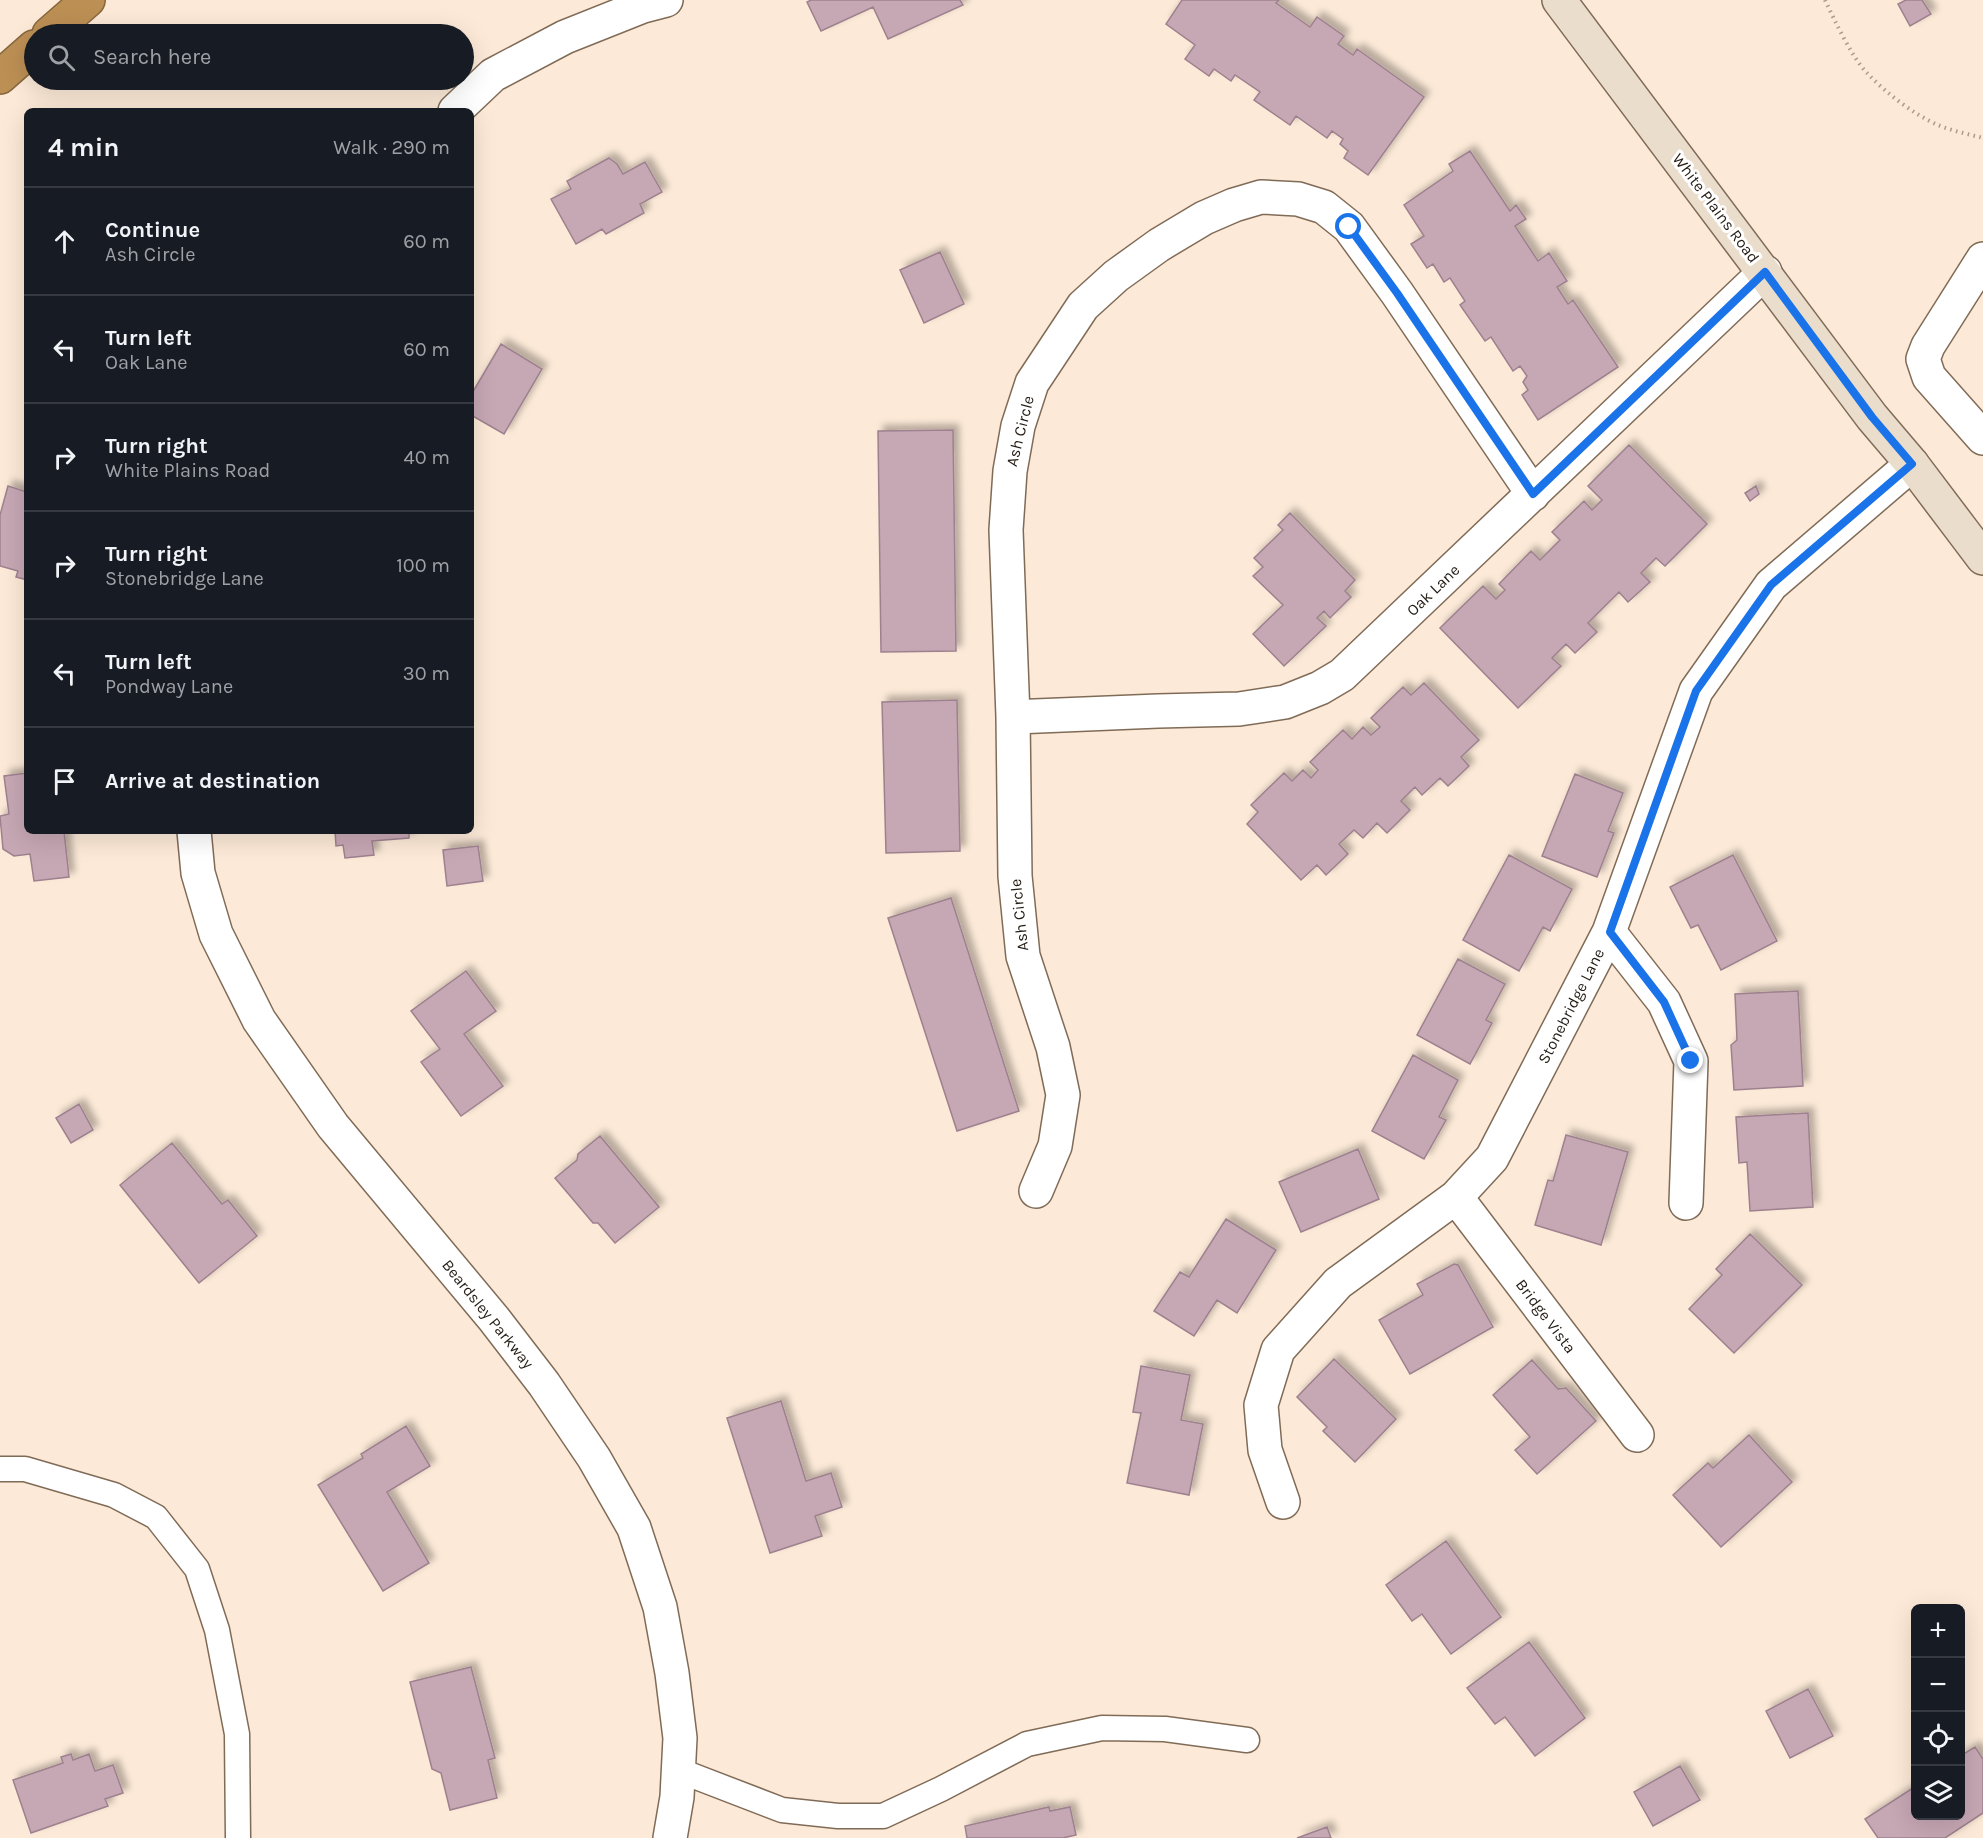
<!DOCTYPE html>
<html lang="en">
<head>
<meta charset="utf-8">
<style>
	:root { --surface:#171b24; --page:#242831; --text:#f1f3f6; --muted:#9ea1a6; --line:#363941 }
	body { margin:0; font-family:Karla,sans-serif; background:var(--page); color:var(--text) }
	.controls { position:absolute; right:18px; bottom:18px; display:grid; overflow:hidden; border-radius:9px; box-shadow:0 6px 24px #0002 }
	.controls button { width:54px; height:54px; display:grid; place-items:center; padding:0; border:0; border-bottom:2px solid var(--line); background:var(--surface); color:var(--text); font:30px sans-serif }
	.stop { position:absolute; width:18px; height:18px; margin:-14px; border:4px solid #1a73e8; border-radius:50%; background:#fff }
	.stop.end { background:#1a73e8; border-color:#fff; box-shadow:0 2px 6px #0008 }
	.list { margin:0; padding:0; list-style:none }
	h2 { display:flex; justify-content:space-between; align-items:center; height:78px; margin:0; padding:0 24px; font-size:26px }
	h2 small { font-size:20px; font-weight:400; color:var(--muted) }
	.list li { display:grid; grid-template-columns:39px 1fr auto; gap:18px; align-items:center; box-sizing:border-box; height:108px; padding:0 24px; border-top:2px solid var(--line) }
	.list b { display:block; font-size:22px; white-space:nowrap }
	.list p { margin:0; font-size:20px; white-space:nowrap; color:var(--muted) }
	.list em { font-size:20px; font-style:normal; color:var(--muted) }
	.icon { flex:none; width:33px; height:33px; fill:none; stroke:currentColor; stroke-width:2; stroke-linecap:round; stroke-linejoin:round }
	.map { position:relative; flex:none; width:1983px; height:1838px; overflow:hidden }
	.search { position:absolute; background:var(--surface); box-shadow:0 6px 24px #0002; left:24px; top:24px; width:450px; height:66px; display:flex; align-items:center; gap:15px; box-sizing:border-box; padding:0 21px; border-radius:33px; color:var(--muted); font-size:22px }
	.panel { position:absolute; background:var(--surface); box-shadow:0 6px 24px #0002; left:24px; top:108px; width:450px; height:726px; border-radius:9px }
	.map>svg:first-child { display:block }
	.building { fill:#c6a7b4; stroke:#9e818e; stroke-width:1.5; filter:url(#shadow) }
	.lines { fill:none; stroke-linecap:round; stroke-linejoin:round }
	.lane-casing { stroke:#806b57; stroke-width:27 }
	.street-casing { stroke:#806b57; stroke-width:36 }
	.secondary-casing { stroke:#806b57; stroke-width:36 }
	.highway-casing { stroke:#87673e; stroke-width:36 }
	.path { stroke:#aa9b8d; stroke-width:4; stroke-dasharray:1.5 4.5; stroke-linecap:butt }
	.lane { stroke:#fff; stroke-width:24 }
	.street { stroke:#fff; stroke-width:33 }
	.secondary { stroke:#ebddcc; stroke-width:33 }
	.highway { stroke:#bc8f54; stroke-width:33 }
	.route { stroke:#1a73e8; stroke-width:8 }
	.labels { text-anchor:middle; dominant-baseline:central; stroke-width:6; stroke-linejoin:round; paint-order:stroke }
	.street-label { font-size:16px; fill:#241c14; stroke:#fff }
</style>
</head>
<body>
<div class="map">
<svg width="1983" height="1838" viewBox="0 0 1983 1838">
	<defs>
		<filter id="shadow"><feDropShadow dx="5.5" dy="-5.5" stdDeviation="3" flood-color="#0004"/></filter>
	</defs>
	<rect width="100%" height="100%" fill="#fce9d7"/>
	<path class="building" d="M811,0H960L963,5L888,39L873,7L821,31L807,2Z
		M1182,0H1279L1276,3L1310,27L1317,17L1344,36L1338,44L1353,55L1357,49L1424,97L1368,175L1344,158L1348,151L1340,144L1343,139L1332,131L1327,138L1296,116L1290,125L1254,100L1260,92L1235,75L1231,81L1214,69L1209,76L1185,59L1195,45L1166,24Z
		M1906,0H1922L1931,14L1910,26L1898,4Z
		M1470,151L1510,211L1516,205L1526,219L1515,226L1538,261L1549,253L1567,281L1557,287L1568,304L1573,300L1618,367L1538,420L1522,395L1528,390L1523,382L1527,376L1520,366L1513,371L1491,337L1485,341L1460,305L1465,301L1450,278L1444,282L1433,264L1427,268L1411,244L1424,236L1404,205L1453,171L1449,164Z
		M609,158L617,164L623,174L645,162L662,192L640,204L644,213L606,234L602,229L576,244L551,199L571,189L567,181Z
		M940,252L964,304L924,323L900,270Z
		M501,344L542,369L504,434L471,415V395Z
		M953,430L956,651L881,652L878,431Z
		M1629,445L1707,524L1665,566L1656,558L1641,573L1650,582L1628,602L1619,592L1588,623L1597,632L1575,653L1566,644L1552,658L1561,666L1518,708L1440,628L1483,586L1496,599L1505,590L1499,584L1531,551L1540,560L1560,540L1552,532L1584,501L1592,510L1602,500L1588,486Z
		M8,486L27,492V580L16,577L18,571L0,566V515Z
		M1756,486L1759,494L1750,501L1745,493Z
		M1290,513L1355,580L1345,591L1351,597L1330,618L1324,611L1317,618L1326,626L1284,666L1253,634L1283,605L1253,576L1263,567L1254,558L1283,530L1278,525Z
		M1424,683L1479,740L1461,757L1469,766L1448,786L1440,778L1422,795L1415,787L1401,801L1410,810L1387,833L1377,823L1363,838L1354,830L1339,844L1348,854L1326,875L1317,865L1301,880L1247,824L1258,812L1251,805L1284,773L1292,781L1303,770L1311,778L1318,770L1310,762L1343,730L1352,739L1363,727L1371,735L1380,727L1371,718L1403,687L1411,695Z
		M957,700L960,851L886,853L882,702Z
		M27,773V831H64L69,877L34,881L30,854L14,856L3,849L0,816L9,814L4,776Z
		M1575,774L1623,793L1608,831L1614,833L1597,877L1542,856Z
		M335,831H409V838L372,841L374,855L345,858L343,845L336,846Z
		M478,846L483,881L447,886L443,850Z
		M1509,855L1572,889L1550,931L1543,927L1519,971L1463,940Z
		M1733,855L1777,941L1721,970L1698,925L1691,928L1670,887Z
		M951,898L1019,1111L957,1131L888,918Z
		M1458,959L1505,984L1486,1020L1492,1023L1470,1064L1417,1035Z
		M466,971L496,1011L464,1034L503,1086L461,1116L421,1062L440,1049L411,1011Z
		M1798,991L1803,1086L1734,1090L1731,1045L1737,1040L1735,994Z
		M1413,1055L1458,1080L1439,1117L1446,1120L1424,1159L1372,1131Z
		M79,1104L93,1130L71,1143L56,1118Z
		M1808,1113L1813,1207L1750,1211L1747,1162L1739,1163L1736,1117Z
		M1566,1135L1628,1152L1601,1245L1535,1225L1548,1180L1553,1181Z
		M600,1136L659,1207L615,1243L598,1223H593L555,1178L577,1160L578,1154Z
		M172,1143L222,1204L228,1200L257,1236L199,1283L120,1185Z
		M1358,1149L1379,1199L1301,1232L1279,1182Z
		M1226,1219L1276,1250L1237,1313L1217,1300L1194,1336L1154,1311L1180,1272L1189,1277Z
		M1750,1234L1802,1285L1734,1353L1689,1309L1722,1275L1716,1269Z
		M1454,1264L1458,1265L1493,1327L1410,1374L1379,1320L1423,1295L1417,1284Z
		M1334,1359L1396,1419L1355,1462L1323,1431L1327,1427L1297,1397Z
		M1532,1360L1558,1389L1566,1388L1596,1421L1537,1474L1515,1450L1530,1437L1493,1395Z
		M1141,1366L1190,1375L1181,1420L1203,1424L1189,1495L1127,1483L1141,1413L1133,1412Z
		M781,1401L806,1481L831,1473L842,1507L815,1516L822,1536L770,1553L727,1418Z
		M406,1426L430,1466L387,1492L429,1563L383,1591L318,1485L363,1458L361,1454Z
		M1749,1435L1792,1482L1721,1547L1673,1495L1708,1463L1713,1468Z
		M1446,1541L1501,1617L1451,1654L1422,1614L1412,1621L1386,1585Z
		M1529,1642L1585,1718L1535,1756L1505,1717L1495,1724L1467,1688Z
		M471,1667L495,1758L488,1760L497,1798L450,1810L441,1773L432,1769L410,1682Z
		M1808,1689L1833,1736L1790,1758L1766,1711Z
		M1975,1747L1983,1759V1813L1945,1838H1878L1865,1819L1916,1786V1816H1960V1756Z
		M71,1754L73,1760L89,1754L95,1771L113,1765L123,1793L105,1799L108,1806L31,1833L13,1780L63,1763L61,1757Z
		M1680,1766L1700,1800L1653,1826L1634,1792Z
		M1049,1807L1050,1811L1070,1807L1076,1835L1063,1838H967L965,1826Z
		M1327,1827L1331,1838H1297Z"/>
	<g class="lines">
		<g class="lane-casing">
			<path id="lane" d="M0,1469H25L114,1495L156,1517L197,1569L217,1630L237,1734L238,1838
				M678,1770L782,1810L838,1816H883L941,1789L1027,1744L1102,1728L1165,1729L1247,1740"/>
		</g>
		<g class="street-casing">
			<path id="street" d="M455,111L493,75L565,37L643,6L666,0
				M1983,259L1928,346L1923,359L1929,377L1983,438
				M1013,717L1158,711L1239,709L1285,702L1320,688L1342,675L1765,272
				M194,831L198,873L216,934L259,1020L333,1126L494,1319L544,1384L594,1458L634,1528L660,1607L672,1673L680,1738L677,1797L670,1838
				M1609,932L1664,1002L1691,1061L1686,1203
				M1036,1191L1055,1146L1063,1095L1053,1047L1023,956L1015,876L1013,717L1006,530L1010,471L1018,426L1032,383L1083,306L1116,276L1159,245L1204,218L1234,205L1261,197L1298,199L1324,207L1349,227L1397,293L1533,494
				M1456,1197L1637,1435
				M1283,1502L1265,1450L1261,1405L1278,1350L1338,1283L1456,1197L1492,1158L1609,932L1696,691L1771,585L1912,464"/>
		</g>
		<g class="secondary-casing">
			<path id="secondary" d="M1559,0L1872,417L1912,464L1983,558"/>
		</g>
		<g class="highway-casing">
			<path id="highway" d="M49,34L88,0
				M0,77L34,47"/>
		</g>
		<path class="path" d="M1825,0C1835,21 1851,56 1867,73C1886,93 1913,114 1938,125C1952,131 1968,134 1983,138"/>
		<use href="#lane" class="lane"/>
		<use href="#street" class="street"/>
		<use href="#secondary" class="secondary"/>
		<use href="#highway" class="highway"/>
	</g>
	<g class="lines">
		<path class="route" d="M1349,227L1397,293L1533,494L1765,272L1872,417L1912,464L1771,585L1696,691L1610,932L1664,1002L1691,1061"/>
	</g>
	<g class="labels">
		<g class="street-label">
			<text transform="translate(1716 208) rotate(53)">White Plains Road</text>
			<text transform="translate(1020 431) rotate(-76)">Ash Circle</text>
			<text transform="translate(1433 590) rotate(-44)">Oak Lane</text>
			<text transform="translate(1019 915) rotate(-96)">Ash Circle</text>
			<text transform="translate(1571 1006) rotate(-63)">Stonebridge Lane</text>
			<text transform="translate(488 1314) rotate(51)">Beardsley Parkway</text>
			<text transform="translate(1546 1316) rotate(53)">Bridge Vista</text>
		</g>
	</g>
</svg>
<div class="controls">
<button>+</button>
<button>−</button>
<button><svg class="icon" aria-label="locate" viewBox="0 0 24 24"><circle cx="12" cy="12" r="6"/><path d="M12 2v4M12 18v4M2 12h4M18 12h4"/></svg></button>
<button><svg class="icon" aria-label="layers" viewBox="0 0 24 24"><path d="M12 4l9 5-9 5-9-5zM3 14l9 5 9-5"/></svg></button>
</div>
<div class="stop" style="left:1349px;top:227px"></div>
<div class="stop end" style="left:1691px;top:1061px"></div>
<div class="search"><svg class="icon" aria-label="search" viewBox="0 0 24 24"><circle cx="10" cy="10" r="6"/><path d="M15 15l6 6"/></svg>Search here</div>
<section class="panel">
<h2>4 min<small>Walk · 290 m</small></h2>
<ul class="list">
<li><svg class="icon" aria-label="ahead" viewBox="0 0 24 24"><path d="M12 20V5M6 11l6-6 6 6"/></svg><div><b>Continue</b><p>Ash Circle</p></div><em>60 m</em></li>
<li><svg class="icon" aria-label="left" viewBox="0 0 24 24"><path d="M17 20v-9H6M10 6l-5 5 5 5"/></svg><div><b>Turn left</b><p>Oak Lane</p></div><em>60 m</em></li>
<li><svg class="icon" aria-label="right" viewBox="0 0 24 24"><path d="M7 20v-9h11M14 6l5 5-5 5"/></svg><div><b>Turn right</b><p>White Plains Road</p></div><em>40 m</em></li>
<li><svg class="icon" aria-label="right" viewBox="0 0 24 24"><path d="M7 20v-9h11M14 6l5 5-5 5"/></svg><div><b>Turn right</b><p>Stonebridge Lane</p></div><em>100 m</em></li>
<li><svg class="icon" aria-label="left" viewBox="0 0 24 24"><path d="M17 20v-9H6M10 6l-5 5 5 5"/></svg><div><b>Turn left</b><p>Pondway Lane</p></div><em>30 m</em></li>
<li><svg class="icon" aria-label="arrive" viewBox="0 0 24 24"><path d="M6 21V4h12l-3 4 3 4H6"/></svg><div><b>Arrive at destination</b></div></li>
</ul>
</section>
</div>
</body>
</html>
